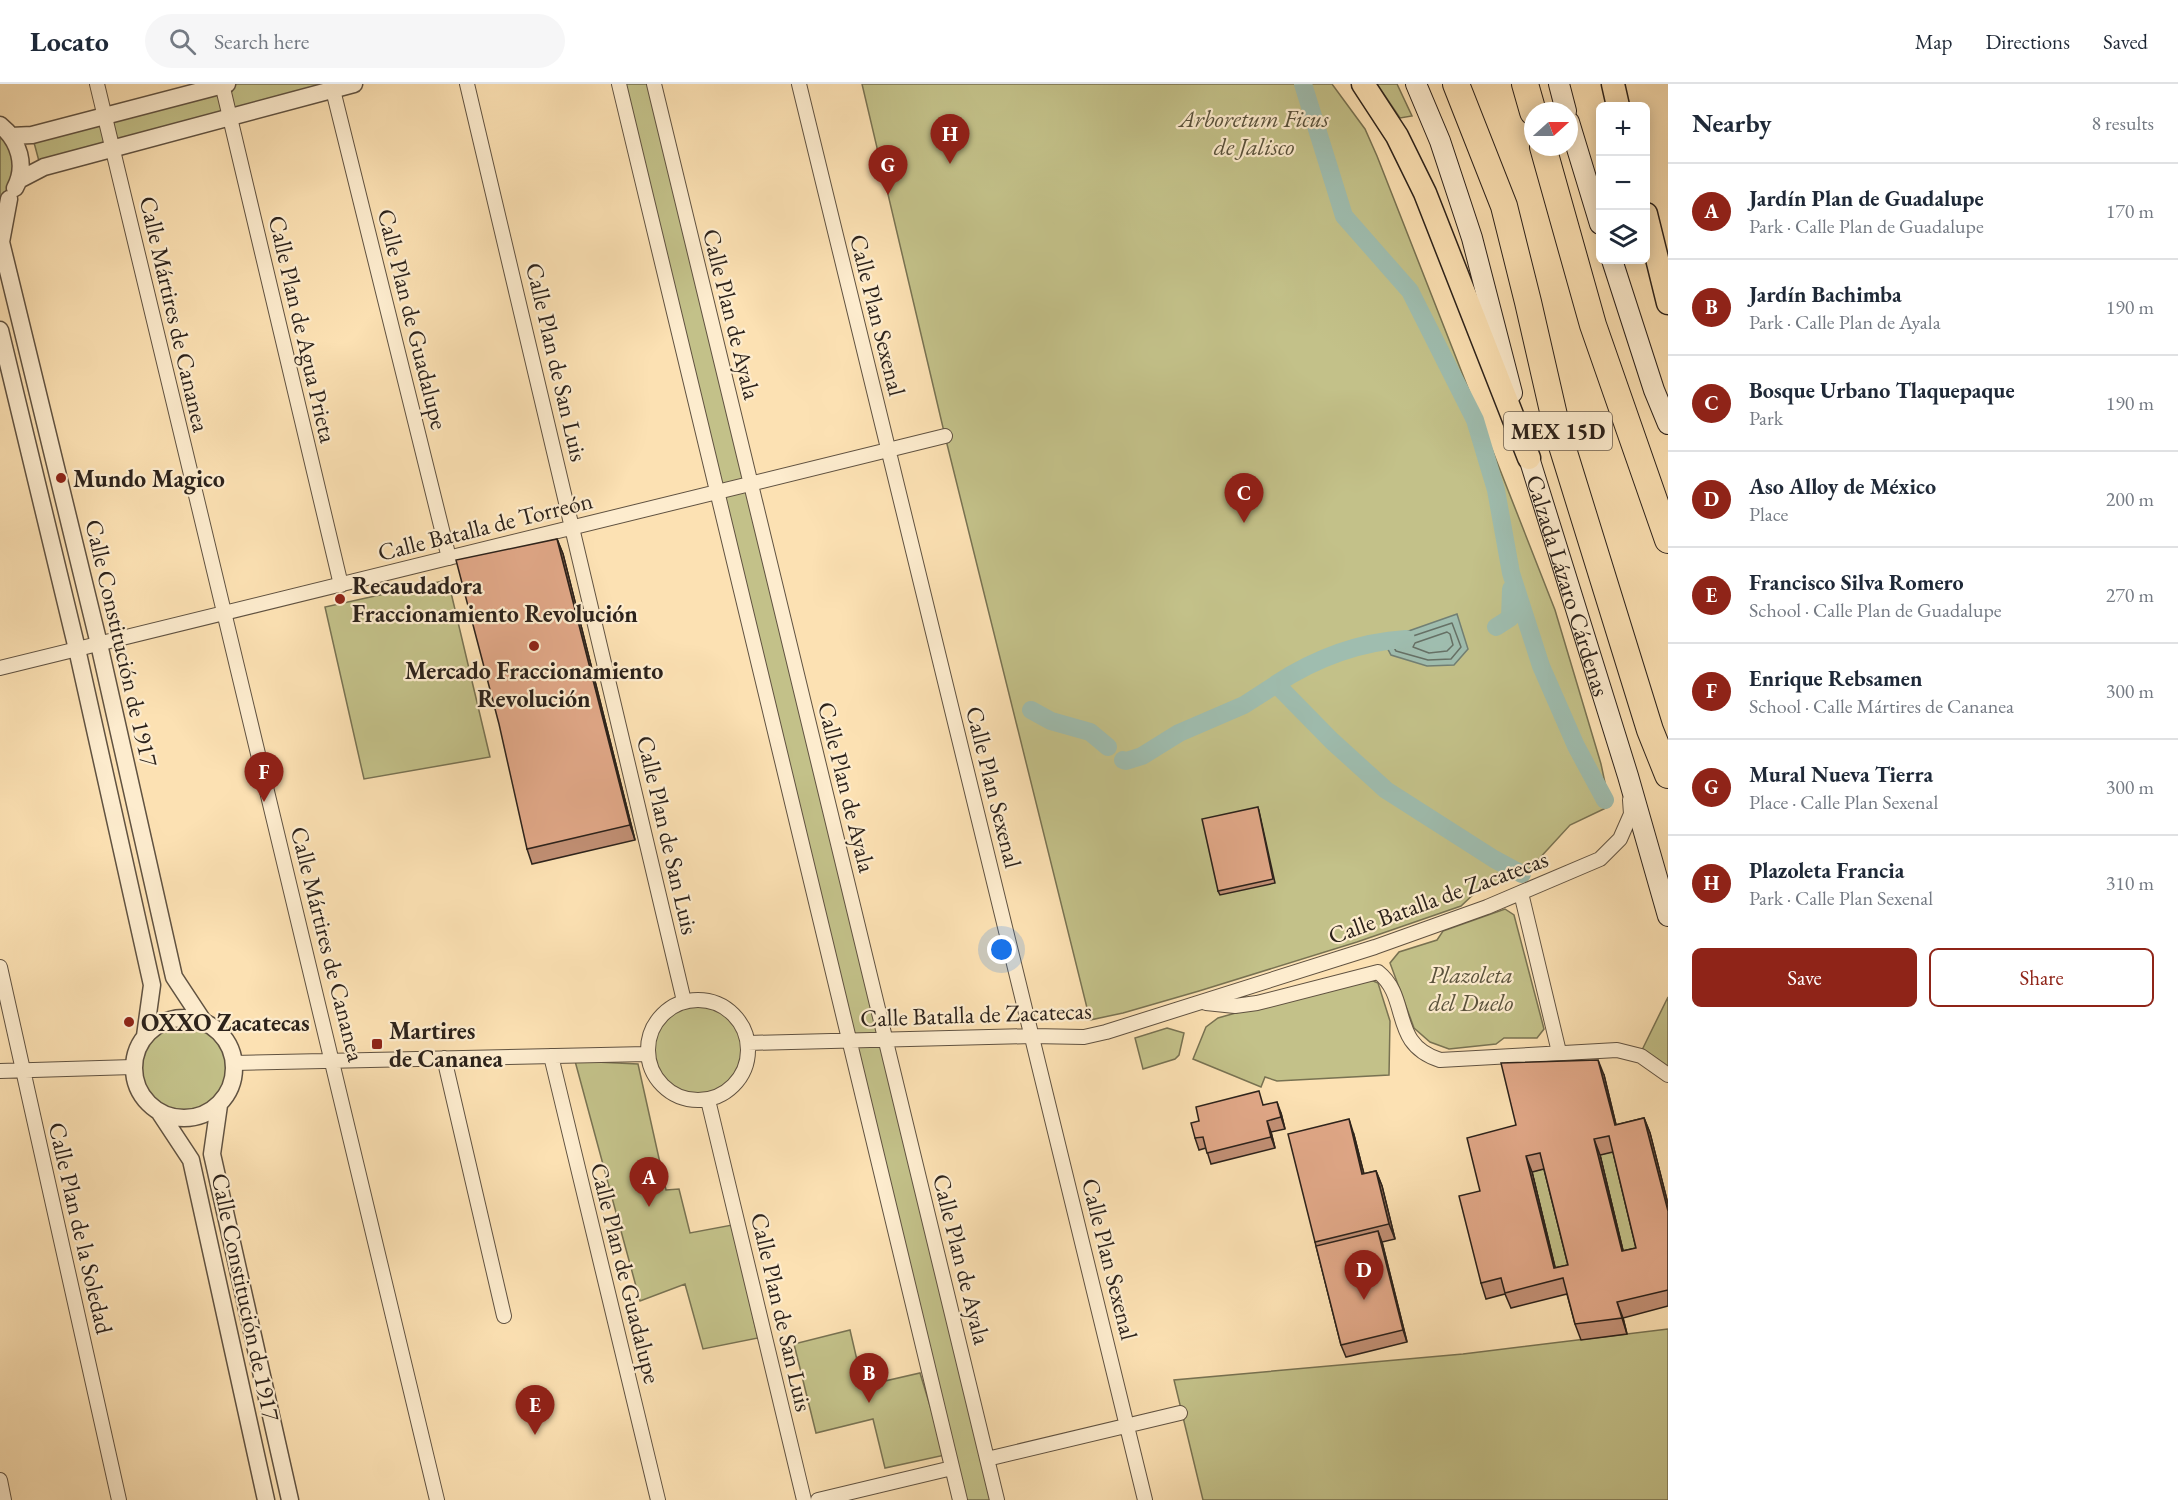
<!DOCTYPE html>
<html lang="en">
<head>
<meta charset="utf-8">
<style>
	:root { --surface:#fff; --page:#f6f6f7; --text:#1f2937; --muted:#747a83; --line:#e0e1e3; --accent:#8f2418 }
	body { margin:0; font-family:"EB Garamond",serif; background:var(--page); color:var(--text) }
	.controls { position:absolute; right:18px; top:18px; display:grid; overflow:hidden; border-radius:9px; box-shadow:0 3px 15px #0003 }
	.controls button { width:54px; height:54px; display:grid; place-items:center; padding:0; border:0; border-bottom:2px solid var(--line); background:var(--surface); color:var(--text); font:30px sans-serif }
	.compass { position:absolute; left:1524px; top:18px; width:54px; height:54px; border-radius:50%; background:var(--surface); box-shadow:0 3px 15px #0003; rotate:69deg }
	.you { position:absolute; left:1002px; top:866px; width:21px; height:21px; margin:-15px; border:4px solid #fff; border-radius:50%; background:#1a73e8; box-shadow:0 0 0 9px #1a73e833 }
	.badge { display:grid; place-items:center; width:39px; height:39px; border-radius:50%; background:var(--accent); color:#fff; font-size:20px; font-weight:700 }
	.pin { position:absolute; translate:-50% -50px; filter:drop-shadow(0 2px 3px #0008) }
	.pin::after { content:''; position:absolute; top:32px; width:21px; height:18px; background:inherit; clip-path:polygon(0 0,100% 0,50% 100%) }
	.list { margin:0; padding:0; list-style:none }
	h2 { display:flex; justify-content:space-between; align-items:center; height:78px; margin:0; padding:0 24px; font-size:26px }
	h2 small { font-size:20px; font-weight:400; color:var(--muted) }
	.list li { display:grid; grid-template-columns:39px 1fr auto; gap:18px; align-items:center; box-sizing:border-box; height:96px; padding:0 24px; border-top:2px solid var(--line) }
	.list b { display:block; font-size:22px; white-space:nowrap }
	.list p { margin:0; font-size:20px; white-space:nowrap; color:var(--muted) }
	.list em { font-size:20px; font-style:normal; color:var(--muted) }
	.actions { display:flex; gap:12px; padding:18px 24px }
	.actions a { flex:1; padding:14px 0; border:2px solid var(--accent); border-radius:9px; text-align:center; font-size:21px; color:var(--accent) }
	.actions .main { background:var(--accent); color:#fff }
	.icon { flex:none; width:33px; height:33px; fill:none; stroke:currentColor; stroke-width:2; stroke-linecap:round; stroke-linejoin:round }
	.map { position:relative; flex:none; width:1668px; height:1416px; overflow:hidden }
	header { display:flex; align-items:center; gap:36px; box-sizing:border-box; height:84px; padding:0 30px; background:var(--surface); border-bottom:2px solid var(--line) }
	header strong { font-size:28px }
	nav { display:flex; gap:33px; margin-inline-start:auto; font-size:21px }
	.search { width:420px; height:54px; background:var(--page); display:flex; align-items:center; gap:15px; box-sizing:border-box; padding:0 21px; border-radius:33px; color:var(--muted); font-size:22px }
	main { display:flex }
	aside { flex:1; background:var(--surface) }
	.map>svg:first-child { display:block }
	.green { fill:#c3c189; stroke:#787252; stroke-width:1.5 }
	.water { fill:#9fbdaf; stroke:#717f74; stroke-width:1.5 }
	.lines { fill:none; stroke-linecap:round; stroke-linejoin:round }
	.shore { stroke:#667065; stroke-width:1.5 }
	.canal { stroke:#9fbdaf; stroke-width:18 }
	.minor-casing { stroke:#605241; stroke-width:16 }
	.tertiary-casing { stroke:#605241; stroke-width:19 }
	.secondary-casing { stroke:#2c221b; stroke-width:22 }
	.trunk-casing { stroke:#2c221b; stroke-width:25 }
	.motorway-casing { stroke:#2c221b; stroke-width:28 }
	.minor { stroke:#fdecce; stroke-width:14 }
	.tertiary { stroke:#fdecce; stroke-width:16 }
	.secondary { stroke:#fdecce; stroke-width:20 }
	.trunk { stroke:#fce1b3; stroke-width:22 }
	.motorway { stroke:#fce1b3; stroke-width:26 }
	.wall { fill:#c29075; stroke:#2c221b; stroke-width:1.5; fill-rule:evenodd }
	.shaded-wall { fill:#9e765f; stroke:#2c221b; stroke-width:1.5 }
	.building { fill:#e1a888; stroke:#2c221b; stroke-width:1.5; fill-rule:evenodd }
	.poi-dot { fill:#8f2418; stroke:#fdecce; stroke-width:2 }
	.labels { text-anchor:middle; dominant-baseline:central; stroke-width:4.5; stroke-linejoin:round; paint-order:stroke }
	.shield { fill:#fdecce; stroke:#6b5f51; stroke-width:1.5 }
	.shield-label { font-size:22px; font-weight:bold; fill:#2c221b }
	.park-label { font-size:24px; font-style:italic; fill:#59523c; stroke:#fdecce }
	.street-label { font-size:24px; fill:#2c221b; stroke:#fdecce }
	.poi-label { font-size:24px; font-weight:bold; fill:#2c221b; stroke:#fdecce; text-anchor:start }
</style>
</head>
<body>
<header>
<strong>Locato</strong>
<div class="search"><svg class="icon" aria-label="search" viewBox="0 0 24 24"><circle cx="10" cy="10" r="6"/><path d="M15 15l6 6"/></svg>Search here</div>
<nav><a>Map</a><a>Directions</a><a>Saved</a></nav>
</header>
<main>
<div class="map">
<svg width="1668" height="1416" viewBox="0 0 1668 1416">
	<rect width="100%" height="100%" fill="#fce1b3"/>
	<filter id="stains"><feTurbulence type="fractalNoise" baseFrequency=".00333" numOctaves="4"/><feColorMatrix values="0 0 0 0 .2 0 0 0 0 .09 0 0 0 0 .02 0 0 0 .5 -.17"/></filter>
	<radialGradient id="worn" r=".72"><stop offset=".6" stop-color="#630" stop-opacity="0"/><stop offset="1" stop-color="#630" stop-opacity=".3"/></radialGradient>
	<path class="green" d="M227,0H342L40,81L32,51Z
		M618,0H653L746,398L720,404Z
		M862,0H1332L1365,45L1377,72L1555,526L1601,680L1610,722L1570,741L1525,790L1478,806L1461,822L1357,858L1199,907L1123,929L1090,936L945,352Z
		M1377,0H1397L1412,32L1400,34Z
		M0,48C18,68 18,94 0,115Z
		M750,400L884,951L849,956L721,407Z
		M448,496L490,673L364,695L325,523Z
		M1505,825L1514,831L1544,945L1537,954H1504L1496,960L1449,965L1430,958L1414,944L1390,879L1399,868L1437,856L1443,847Z
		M1364,893L1378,899L1390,937L1389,991L1277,997L1265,993L1261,1003L1193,975L1206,943L1218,934Z
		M1668,913V994L1642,966Z
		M648 966a50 50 0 1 1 100 0a50 50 0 1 1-100 0Z
		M135 984a49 49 0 1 1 98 0a49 49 0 1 1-98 0Z
		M1167,944L1184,949L1179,971L1175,975L1143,985L1135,954Z
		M885,955L997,1416H961L855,960Z
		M575,977L638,980L666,1106L679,1105L690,1149L732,1141L758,1254L703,1265L685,1200L640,1217Z
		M1614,1067L1642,1179L1627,1183L1600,1071Z
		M1546,1084L1574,1196L1559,1200L1532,1088Z
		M1668,1245V1416H1203L1174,1296L1463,1270Z
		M850,1246L863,1302L920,1289L945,1371L885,1384L873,1335L816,1349L794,1260Z"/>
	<path class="water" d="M1457,530L1468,565L1454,581L1427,582L1391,571L1383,556Z"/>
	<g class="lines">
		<path class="shore" d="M1452,539L1461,563L1451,575L1428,576L1396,567L1393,562L1395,558Z
			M1447,548L1450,550L1453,561L1447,567L1429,569L1413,563L1415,559Z"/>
		<path class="canal" d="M1303,0L1344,132L1410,207L1475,336L1496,406L1511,489L1541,582L1576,662L1605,716
			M1496,543L1510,534L1511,505
			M1406,555C1358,558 1316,574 1276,600L1332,657L1386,706L1494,775L1522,790
			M1031,626L1051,637L1090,648L1108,663
			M1123,676L1126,677L1142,672L1179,649L1244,621L1286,594"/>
		<g class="minor-casing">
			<path id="minor" d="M97,0C210,472 326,943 437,1416
				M222,0L341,501
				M467,0L684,917
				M619,0L960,1416
				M654,0L997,1416
				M799,0L1145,1416
				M333,6L449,474
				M0,584L945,352
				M1521,809L1559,968
				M0,883L119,1416
				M1378,888C1411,914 1389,960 1440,976L1617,966L1641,972L1668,991
				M648 966a50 50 0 1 1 100 0a50 50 0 1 1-100 0Z
				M1206,919L1235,922L1257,919L1378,888
				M748,959L1032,952L1084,953L1106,948L1375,863L1487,823L1600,775L1620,755L1631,730L1630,716
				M551,972L658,1416
				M444,974L504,1232
				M234,979L647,970
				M0,987L133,983
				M708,1016L804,1416
				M987,1375L1180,1329
				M0,1396L4,1416
				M818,1416L952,1384"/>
		</g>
		<g class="tertiary-casing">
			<path id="tertiary" d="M0,41C19,56 27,82 15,104
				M11,52L32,51L227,0
				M19,96L44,83L354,0
				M9,115L1,158L99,560L174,893L203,937
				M0,246L77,565L152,901L145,952
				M134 984a50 50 0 1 1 100 0a50 50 0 1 1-100 0Z
				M219,1021L212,1070L290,1416
				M160,1029L191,1076L266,1416"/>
		</g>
		<g class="secondary-casing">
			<g id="secondary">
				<path d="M1416,0L1440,57L1472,154L1512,309"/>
				<path d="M1559,0L1566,27"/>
				<path d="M1569,38L1600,140"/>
				<path d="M1612,176L1654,306L1668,340"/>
				<path id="s1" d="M1525,361L1628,692L1668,832"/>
			</g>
		</g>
		<g class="trunk-casing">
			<path id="trunk" d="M1363,0L1397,52L1425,109L1529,374
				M1613,0L1618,22
				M1646,130L1668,219"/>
		</g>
		<g class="motorway-casing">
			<path id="motorway" d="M1456,0L1504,122L1528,218L1558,349L1650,646L1668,691
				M1525,0L1533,28
				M1543,63L1593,241L1668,456"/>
		</g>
		<use href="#minor" class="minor"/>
		<use href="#tertiary" class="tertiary"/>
		<use href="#secondary" class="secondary"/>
		<use href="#trunk" class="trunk"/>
		<use href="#motorway" class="motorway"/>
	</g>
	<path class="wall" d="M557,455L563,470L635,756L532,780L527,765Z
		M1259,727L1275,799L1220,811L1218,807Z
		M1604,991L1616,1041L1644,1034L1650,1049L1668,1120V1222L1623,1234L1627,1250L1581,1256L1575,1240L1567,1210L1511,1224L1505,1210L1486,1215L1481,1199L1480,1107L1516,1041ZM1613,1068L1636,1164L1623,1167L1600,1071ZM1544,1085L1568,1181L1555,1184L1532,1088Z
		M1264,1021L1281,1029L1285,1045L1271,1048L1275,1064L1211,1080L1206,1064L1199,1066L1195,1054Z
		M1354,1051L1364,1090L1376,1087L1382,1102L1395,1155L1382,1158L1407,1258L1346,1273L1341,1261L1315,1158Z"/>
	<path class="shaded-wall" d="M557,455L563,470L635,756L630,741Z
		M1598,976L1604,991L1620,1057L1615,1041Z
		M1277,1018L1281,1029L1285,1045L1281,1033Z
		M1644,1034L1650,1049L1668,1120V1127Z
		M1349,1035L1354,1051L1368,1106L1362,1090Z
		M1267,1037L1271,1048L1275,1064L1271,1053Z
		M1594,1055L1600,1071L1627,1183L1622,1167Z
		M1526,1072L1532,1088L1558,1195L1554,1184Z
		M1376,1087L1382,1102L1395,1155L1389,1140Z
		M1378,1147L1382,1158L1407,1258L1403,1246Z
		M1617,1218L1623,1234L1627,1250Z"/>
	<path class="building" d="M557,455L630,741L527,765L499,640L456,476Z
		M1258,723L1273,795L1218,807L1202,735Z
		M1598,976L1615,1041L1644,1034L1668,1127V1206L1617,1218L1622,1234L1575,1240L1563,1194L1505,1209L1501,1194L1481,1199L1459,1112L1480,1107L1467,1054L1516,1041L1501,979ZM1609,1052L1636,1164L1622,1167L1594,1055ZM1540,1069L1568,1181L1554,1184L1526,1072Z
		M1259,1007L1263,1021L1277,1018L1281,1033L1267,1037L1271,1053L1207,1069L1203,1053L1195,1054L1191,1039L1199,1037L1196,1023Z
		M1349,1035L1362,1090L1376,1087L1389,1140L1315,1158L1288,1050Z
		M1378,1147L1403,1246L1341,1261L1316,1162Z"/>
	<g class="poi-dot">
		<circle cx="61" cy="394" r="6"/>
		<circle cx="340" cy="515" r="6"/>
		<circle cx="534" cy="562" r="6"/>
		<circle cx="129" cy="938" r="6"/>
		<rect x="371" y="954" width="12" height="12" rx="3"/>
	</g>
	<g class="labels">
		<rect class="shield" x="1504" y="328" width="108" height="38" rx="4.5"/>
		<g class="shield-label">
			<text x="1558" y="347">MEX 15D</text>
		</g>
		<g class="park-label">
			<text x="1254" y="34">Arboretum Ficus<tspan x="1254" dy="28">de Jalisco</tspan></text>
			<text x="1471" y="890">Plazoleta<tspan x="1471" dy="28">del Duelo</tspan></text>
		</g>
		<g class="street-label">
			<text transform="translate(175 230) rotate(77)">Calle Mártires de Cananea</text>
			<text transform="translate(732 230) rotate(76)">Calle Plan de Ayala</text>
			<text transform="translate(878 231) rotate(76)">Calle Plan Sexenal</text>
			<text transform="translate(413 235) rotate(76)">Calle Plan de Guadalupe</text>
			<text transform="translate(303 245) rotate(77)">Calle Plan de Agua Prieta</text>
			<text transform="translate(557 278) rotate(77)">Calle Plan de San Luis</text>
			<text transform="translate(485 442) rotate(-14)">Calle Batalla de Torreón</text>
			<text stroke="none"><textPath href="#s1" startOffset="147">Calzada Lázaro Cárdenas</textPath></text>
			<text transform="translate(122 559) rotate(77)">Calle Constitución de 1917</text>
			<text transform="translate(847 703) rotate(76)">Calle Plan de Ayala</text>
			<text transform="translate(994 703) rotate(76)">Calle Plan Sexenal</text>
			<text transform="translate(668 751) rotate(77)">Calle Plan de San Luis</text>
			<text transform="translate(1438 813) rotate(-20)">Calle Batalla de Zacatecas</text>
			<text transform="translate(328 860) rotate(76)">Calle Mártires de Cananea</text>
			<text transform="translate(976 930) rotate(-2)">Calle Batalla de Zacatecas</text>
			<text transform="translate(81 1144) rotate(77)">Calle Plan de la Soledad</text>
			<text transform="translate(962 1175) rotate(76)">Calle Plan de Ayala</text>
			<text transform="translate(1110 1175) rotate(76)">Calle Plan Sexenal</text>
			<text transform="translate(626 1189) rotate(76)">Calle Plan de Guadalupe</text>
			<text transform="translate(246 1213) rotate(78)">Calle Constitución de 1917</text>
			<text transform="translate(782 1228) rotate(77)">Calle Plan de San Luis</text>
		</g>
		<g class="poi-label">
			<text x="73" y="394">Mundo Magico</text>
			<text x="352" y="501">Recaudadora<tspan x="352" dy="28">Fraccionamiento Revolución</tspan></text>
			<text x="534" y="586" text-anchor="middle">Mercado Fraccionamiento<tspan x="534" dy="28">Revolución</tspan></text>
			<text x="141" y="938">OXXO Zacatecas</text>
			<text x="389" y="946">Martires<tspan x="389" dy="28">de Cananea</tspan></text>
		</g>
	</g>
	<rect width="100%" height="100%" filter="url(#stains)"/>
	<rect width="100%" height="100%" fill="url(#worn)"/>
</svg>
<div class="controls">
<button>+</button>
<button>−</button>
<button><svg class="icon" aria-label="layers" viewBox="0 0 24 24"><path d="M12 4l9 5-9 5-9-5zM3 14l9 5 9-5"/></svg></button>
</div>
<svg class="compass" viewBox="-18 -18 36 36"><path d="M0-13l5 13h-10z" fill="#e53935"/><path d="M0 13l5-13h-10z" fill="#747a83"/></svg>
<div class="you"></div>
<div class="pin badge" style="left:649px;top:1123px">A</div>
<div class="pin badge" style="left:869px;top:1319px">B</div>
<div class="pin badge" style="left:1244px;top:439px">C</div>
<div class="pin badge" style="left:1364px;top:1216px">D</div>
<div class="pin badge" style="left:535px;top:1351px">E</div>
<div class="pin badge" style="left:264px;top:718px">F</div>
<div class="pin badge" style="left:888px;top:111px">G</div>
<div class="pin badge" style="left:950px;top:80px">H</div>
</div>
<aside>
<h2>Nearby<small>8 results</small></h2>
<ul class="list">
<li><span class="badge">A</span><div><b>Jardín Plan de Guadalupe</b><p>Park · Calle Plan de Guadalupe</p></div><em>170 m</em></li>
<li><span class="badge">B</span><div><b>Jardín Bachimba</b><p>Park · Calle Plan de Ayala</p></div><em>190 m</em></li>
<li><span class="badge">C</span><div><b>Bosque Urbano Tlaquepaque</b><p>Park</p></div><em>190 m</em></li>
<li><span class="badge">D</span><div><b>Aso Alloy de México</b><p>Place</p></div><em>200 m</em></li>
<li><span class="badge">E</span><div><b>Francisco Silva Romero</b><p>School · Calle Plan de Guadalupe</p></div><em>270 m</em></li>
<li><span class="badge">F</span><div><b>Enrique Rebsamen</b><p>School · Calle Mártires de Cananea</p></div><em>300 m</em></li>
<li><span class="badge">G</span><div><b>Mural Nueva Tierra</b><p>Place · Calle Plan Sexenal</p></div><em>300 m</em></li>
<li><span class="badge">H</span><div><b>Plazoleta Francia</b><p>Park · Calle Plan Sexenal</p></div><em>310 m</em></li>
</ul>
<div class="actions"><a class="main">Save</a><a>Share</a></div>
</aside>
</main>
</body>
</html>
